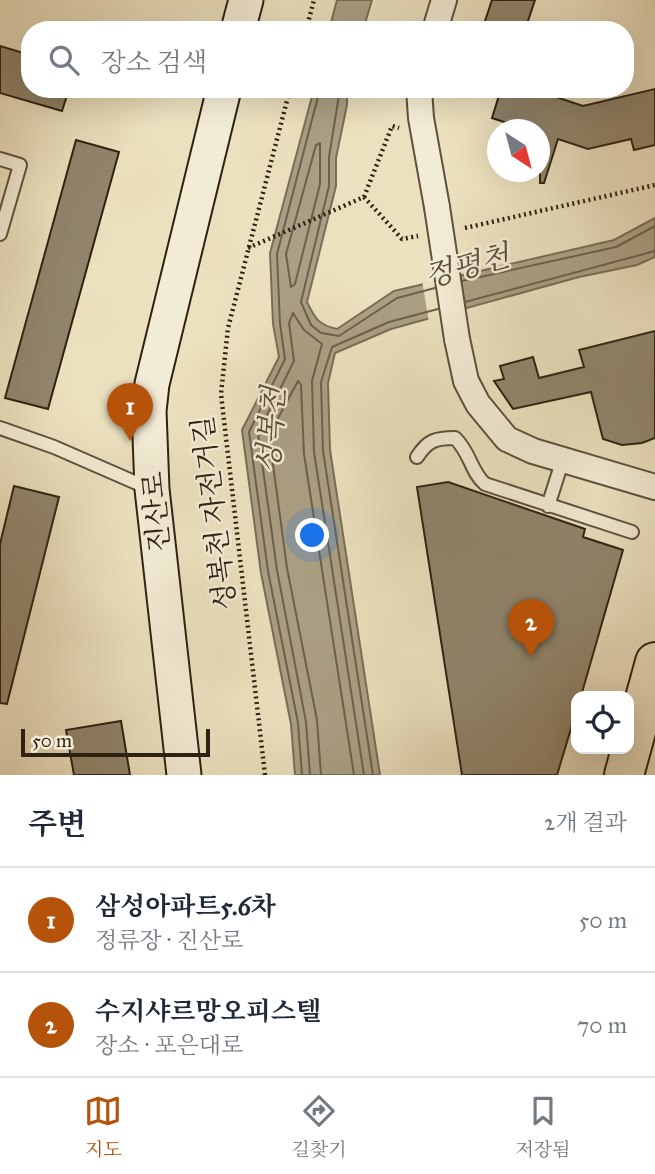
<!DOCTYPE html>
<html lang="ko">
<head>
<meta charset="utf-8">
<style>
	:root { --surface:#fff; --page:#f2f2f3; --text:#1f2937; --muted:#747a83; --line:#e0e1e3; --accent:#b45309 }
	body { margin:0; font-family:"IM FELL Great Primer","Noto Serif KR",serif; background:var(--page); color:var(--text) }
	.controls { position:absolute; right:21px; bottom:21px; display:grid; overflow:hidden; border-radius:14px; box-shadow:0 7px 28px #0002 }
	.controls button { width:63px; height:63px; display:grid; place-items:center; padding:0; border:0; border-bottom:2px solid var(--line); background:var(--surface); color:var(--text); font:35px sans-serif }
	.compass { position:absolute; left:487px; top:119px; width:63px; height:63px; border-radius:50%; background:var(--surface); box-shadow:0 7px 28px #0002; rotate:144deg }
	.scale { position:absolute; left:21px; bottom:18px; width:189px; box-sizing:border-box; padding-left:7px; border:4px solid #2e2213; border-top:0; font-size:19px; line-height:24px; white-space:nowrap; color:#2e2213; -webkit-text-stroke:5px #f3ecd5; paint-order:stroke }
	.you { position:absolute; left:313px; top:536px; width:24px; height:24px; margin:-18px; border:5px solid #fff; border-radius:50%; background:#1a73e8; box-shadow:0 0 0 10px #1a73e833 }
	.badge { display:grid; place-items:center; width:46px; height:46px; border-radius:50%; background:var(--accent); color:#fff; font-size:23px; font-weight:700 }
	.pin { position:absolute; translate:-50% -58px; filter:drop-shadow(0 2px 4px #0008) }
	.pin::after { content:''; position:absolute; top:37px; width:24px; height:21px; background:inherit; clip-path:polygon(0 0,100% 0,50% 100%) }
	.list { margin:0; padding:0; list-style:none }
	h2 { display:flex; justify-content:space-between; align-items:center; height:91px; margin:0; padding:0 28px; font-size:30px }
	h2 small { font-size:23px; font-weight:400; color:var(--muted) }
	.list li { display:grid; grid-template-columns:46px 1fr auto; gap:21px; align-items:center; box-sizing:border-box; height:105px; padding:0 28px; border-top:2px solid var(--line) }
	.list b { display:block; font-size:26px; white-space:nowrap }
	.list p { margin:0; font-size:23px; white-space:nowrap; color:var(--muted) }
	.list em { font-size:23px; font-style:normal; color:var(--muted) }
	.icon { flex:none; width:38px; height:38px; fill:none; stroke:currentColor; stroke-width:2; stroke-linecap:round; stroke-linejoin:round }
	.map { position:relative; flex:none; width:655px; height:775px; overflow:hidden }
	.search { position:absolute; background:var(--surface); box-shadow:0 7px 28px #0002; left:21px; right:21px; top:21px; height:77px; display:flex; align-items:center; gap:18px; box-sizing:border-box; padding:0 24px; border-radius:28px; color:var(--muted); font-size:26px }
	.sheet { height:301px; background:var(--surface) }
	nav { display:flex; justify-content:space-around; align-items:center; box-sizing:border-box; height:98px; border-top:2px solid var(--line); background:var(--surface); font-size:19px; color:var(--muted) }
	nav a { display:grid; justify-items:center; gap:4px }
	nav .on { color:var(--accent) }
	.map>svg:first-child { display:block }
	.water { fill:#aba085; stroke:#796e57; stroke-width:2 }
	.pier { fill:#ece1bf }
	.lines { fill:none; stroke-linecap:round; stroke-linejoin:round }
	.shore { stroke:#6c614c; stroke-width:2 }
	.building { fill:#91856c; stroke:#2e2213; stroke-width:2 }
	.lane-casing { stroke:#5e523e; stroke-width:16 }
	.street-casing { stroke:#5e523e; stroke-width:28 }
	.secondary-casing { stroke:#2e2213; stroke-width:37 }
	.primary-casing { stroke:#2e2213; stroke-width:42 }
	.path { stroke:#2e2213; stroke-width:4.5; stroke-dasharray:2 3.5; stroke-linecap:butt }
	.lane { stroke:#f3ecd5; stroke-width:12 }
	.street { stroke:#f3ecd5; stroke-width:24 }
	.secondary { stroke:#f3ecd5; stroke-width:33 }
	.primary { stroke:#ece1bf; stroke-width:38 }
	.street-bridge-casing { stroke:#5e523e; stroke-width:28; stroke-linecap:butt }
	.street-bridge { stroke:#f3ecd5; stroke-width:24 }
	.labels { text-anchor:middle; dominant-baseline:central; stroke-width:5; stroke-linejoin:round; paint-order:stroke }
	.street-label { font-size:28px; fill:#2e2213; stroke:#f3ecd5 }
	.water-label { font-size:30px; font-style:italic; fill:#5a4e3b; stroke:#f3ecd5 }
</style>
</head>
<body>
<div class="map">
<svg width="655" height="775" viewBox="0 0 655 775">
	<rect width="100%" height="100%" fill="#ece1bf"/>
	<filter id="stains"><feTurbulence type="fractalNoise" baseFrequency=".00286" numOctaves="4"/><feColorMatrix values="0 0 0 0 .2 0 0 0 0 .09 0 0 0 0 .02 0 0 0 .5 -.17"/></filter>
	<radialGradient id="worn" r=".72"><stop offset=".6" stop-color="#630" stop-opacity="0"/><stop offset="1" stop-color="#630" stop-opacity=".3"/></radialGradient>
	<path class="water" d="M337,0H372L363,30H329Z
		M314,89H347V105L336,158V186L307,302C315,319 319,325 337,329L394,291L614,240L655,218V257L637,265L579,277L391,329L335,353L328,383L330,450L380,775H295L291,724L261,573L242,430L279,357L273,324L270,253Z"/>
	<path class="pier" d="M459,271L465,313L429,323L422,280Z"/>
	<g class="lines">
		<path class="shore" d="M340,89L329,157V186L301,302L311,325L321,333L339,336L397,298L435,288
			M320,143V184L295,284L291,287L286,254L316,145Z
			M462,281L616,247L655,226
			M465,302L655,251
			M302,775L298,723L268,571L249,432L285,359L280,324L277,254L320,89
			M310,775L306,722L277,570L258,433L294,361L289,323L293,313L304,330L322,344L312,381L314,452L364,775
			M321,775L317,720L287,568L269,435L298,381L301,385L304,454L354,775
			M373,775L323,451L321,382L332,347L389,322L438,309"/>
	</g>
	<path class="building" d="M492,0H535L525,30H482Z
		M0,46L30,55V89H69L62,111L0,93Z
		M501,89H532L583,106L655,89V145L634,150L631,139L588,149L558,139L544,183H540V130H528L492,118Z
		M76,140L119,152L48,409L5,398Z
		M655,331V438L642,443L622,445L603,439L591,392L513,409L494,381L504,379L500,366L533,357L539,378L584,367L579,350Z
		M448,482L585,529L583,537L623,550L581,696H576V712L557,775H462L417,487Z
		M14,486L59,497L7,704L0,703V544Z
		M121,721L130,775H74L66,730Z"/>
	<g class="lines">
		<g class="lane-casing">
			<path id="lane" d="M0,159L20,165L0,234
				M0,428L54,447L148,488
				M417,457C428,440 436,438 455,438C470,452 471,472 485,484L632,532
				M548,506L563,459"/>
		</g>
		<g class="street-casing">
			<path id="street" d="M435,30L444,0
				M419,89L421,118L437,207
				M457,339L466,381L478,404L507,439L533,451L655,487"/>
		</g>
		<g class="secondary-casing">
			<path id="secondary" d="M238,30L246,0
				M184,775L152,489L149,411L152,384L224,89"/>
		</g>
		<g class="primary-casing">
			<path id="primary" d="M624,775L655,662"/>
		</g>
		<path class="path" d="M306,30L314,0
			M364,197L402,239L418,236
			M364,197L392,126L399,128
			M465,228L655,185
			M248,248L364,197
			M265,775L221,394L228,328L290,89"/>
		<use href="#lane" class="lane"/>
		<use href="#street" class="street"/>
		<use href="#secondary" class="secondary"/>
		<use href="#primary" class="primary"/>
		<g class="street-bridge-casing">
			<path id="street-bridge" d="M437,207L457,339"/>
		</g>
		<use href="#street-bridge" class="street-bridge"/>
	</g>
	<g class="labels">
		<g class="street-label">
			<text transform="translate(156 512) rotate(-95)">진산로</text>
			<text transform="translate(214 513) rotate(-97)">성복천 자전거길</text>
		</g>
		<g class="water-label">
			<text transform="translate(467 266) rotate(-15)">정평천</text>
			<text transform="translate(271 430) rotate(-86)">성복천</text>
		</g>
	</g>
	<rect width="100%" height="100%" filter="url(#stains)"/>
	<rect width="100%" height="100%" fill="url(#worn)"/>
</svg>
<div class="controls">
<button><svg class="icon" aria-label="locate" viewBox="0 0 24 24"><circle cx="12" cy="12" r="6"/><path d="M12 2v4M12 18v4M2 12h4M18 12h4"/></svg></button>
</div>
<svg class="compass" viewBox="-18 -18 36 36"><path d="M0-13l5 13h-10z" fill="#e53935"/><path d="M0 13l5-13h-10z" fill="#747a83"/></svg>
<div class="scale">50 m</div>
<div class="you"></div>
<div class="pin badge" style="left:130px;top:441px">1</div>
<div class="pin badge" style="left:531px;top:657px">2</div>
<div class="search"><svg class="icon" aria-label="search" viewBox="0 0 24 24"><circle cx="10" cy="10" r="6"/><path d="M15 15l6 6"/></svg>장소 검색</div>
</div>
<section class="sheet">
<h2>주변<small>2개 결과</small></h2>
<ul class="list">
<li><span class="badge">1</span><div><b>삼성아파트5.6차</b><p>정류장 · 진산로</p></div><em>50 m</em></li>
<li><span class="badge">2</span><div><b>수지샤르망오피스텔</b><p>장소 · 포은대로</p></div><em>70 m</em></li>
</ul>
</section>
<nav>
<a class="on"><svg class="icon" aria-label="map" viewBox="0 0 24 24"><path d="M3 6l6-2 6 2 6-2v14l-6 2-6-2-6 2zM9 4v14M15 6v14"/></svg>지도</a>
<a><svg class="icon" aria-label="directions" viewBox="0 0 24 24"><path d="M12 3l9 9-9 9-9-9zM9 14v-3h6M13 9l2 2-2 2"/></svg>길찾기</a>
<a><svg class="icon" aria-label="saved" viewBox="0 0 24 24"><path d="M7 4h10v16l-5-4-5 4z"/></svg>저장됨</a>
</nav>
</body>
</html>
